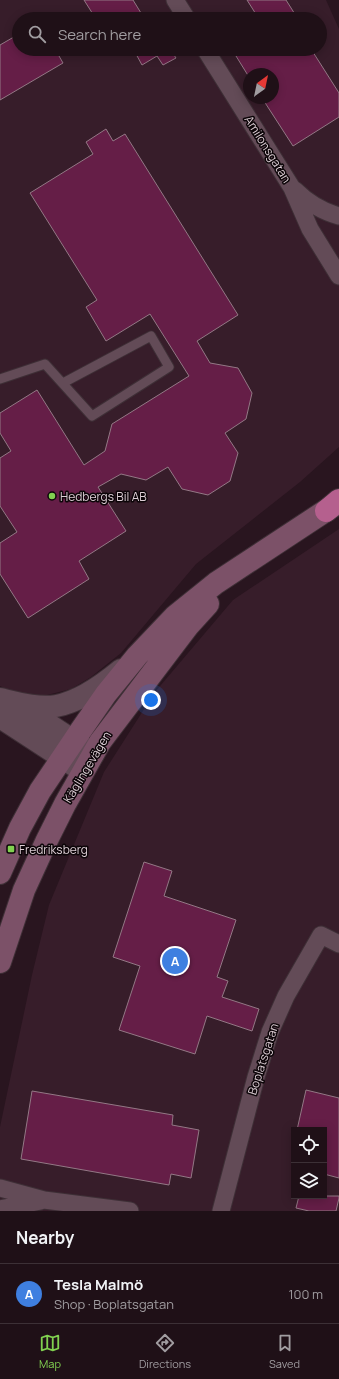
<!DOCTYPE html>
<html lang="en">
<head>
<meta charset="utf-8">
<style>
	:root { --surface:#1f1017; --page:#2c1e24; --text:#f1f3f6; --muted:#a19da1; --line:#3c3036; --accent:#81d050 }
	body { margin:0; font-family:Manrope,sans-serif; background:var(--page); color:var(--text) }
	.controls { position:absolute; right:12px; bottom:12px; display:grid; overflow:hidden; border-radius:0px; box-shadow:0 2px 10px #0003 }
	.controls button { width:36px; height:36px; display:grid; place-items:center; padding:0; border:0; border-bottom:1px solid var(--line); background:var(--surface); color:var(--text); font:20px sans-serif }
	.compass { position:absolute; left:243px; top:68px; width:36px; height:36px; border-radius:50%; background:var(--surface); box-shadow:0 2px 10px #0003; rotate:33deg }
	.you { position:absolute; left:151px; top:700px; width:14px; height:14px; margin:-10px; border:3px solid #fff; border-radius:50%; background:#1a73e8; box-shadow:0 0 0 6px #1a73e833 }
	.badge { display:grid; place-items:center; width:26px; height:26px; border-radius:50%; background:var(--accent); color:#fff; font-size:13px; font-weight:700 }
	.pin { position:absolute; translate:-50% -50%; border:2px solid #fff; box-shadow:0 1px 4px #0006 }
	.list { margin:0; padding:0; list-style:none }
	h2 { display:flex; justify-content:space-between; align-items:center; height:52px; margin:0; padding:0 16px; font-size:17px }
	h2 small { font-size:13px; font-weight:400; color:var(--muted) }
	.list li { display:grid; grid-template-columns:26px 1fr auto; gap:12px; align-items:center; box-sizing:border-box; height:60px; padding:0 16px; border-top:1px solid var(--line) }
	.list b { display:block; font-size:15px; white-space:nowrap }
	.list p { margin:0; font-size:13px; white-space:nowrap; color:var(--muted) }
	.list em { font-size:13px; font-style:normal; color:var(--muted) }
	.icon { flex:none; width:22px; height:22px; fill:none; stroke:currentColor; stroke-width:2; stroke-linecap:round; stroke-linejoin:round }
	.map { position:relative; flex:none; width:339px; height:1211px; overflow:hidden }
	.search { position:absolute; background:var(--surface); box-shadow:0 2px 10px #0003; left:12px; right:12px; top:12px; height:44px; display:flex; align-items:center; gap:10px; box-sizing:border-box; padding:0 14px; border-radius:22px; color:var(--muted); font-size:15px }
	.sheet { height:112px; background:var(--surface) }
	nav { display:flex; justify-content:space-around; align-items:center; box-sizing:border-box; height:56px; border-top:1px solid var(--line); background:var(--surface); font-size:11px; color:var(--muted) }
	nav a { display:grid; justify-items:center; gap:2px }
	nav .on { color:var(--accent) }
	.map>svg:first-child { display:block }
	.built { fill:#371d2a; fill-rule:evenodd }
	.building { fill:#651e47; stroke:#937885 }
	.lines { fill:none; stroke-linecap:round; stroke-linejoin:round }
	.service-casing { stroke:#3e2f36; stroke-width:11 }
	.minor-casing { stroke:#3e2f36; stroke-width:19 }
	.tertiary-casing { stroke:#3e2f36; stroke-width:24 }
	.secondary-casing { stroke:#3e2f36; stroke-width:24 }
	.motorway-casing { stroke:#3e2f36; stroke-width:24 }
	.service { stroke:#634b57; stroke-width:9 }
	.minor { stroke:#634b57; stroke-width:17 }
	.tertiary { stroke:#634b57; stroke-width:22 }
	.secondary { stroke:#7c5168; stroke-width:22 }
	.motorway { stroke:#b5608e; stroke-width:22 }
	.poi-dot { fill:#81d050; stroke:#0c0508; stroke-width:1.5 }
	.labels { text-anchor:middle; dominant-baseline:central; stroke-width:3; stroke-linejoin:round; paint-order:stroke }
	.street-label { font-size:12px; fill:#ddced5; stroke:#0c0508 }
	.poi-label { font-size:12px; fill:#ddced5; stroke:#0c0508; text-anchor:start }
</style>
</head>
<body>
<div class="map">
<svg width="339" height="1211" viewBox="0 0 339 1211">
	<rect width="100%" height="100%" fill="#29151f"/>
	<path class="built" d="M0,0H326L339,29V447L300,482L196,564L121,653L91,677L71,689L43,696L24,695L6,689L0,686ZM19,19H320V49H19ZM249,74H273V98H249Z
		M339,529V1211H0V1127L32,975L49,905L104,772L155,692L233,600ZM294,1130H324V1196H294Z"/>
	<path class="building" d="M84,0H133L141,13L131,19H96Z
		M247,0H286L298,19H259Z
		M19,34V49H55L63,63L0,100V45Z
		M144,49H170L176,58L163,65L157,56L142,65L136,54Z
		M246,49H311L339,93V117L293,146L262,98H273V74H249V77L236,56Z
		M106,129L113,141L125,134L238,315L197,341L210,363L238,368L252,393L246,419L225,433L238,453L230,481L208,495L182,489L168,467L146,480L121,474L98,487L126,531L79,561L89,579L28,618L0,574V543L17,532L0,506V458L11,451L0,433V413L37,390L84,465L105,451L112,424L189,376L150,314L106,341L86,307L97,300L30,193L93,154L86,142Z
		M144,862L172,871L164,896L236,920L217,977L228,981L222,997L259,1009L252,1031L207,1016L195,1054L119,1030L140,966L113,957Z
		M306,1090L339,1098V1178L324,1174V1130H297Z
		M32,1091L173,1115L172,1125L199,1130L191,1178L171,1174L169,1185L21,1159Z
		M299,1196H339V1198L336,1211H309L296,1208Z"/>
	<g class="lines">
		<g class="service-casing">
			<path id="service" d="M0,379L45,364L92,416L169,367L151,336L63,383"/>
		</g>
		<g class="minor-casing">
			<path id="minor" d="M175,0L187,19
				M205,49L292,188L310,229L339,276
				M295,190C308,203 321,211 339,216
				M0,1188L44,1200L130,1211
				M0,1209L41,1201
				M221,1211L256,1077L270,1032L286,996L321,935L339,944"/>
		</g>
		<g class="tertiary-casing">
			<path id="tertiary" d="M0,699C17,703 38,709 56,706C78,702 104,684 121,670
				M19,705L93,754
				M0,717L83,771"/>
		</g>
		<g class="secondary-casing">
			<path id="secondary" d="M0,873L20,828L40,791L81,730L106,694L137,656L175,616L216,583L339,502
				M0,962L24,890L46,842L65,804L100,742L188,626L208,604"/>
		</g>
		<g class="motorway-casing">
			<path id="motorway" d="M326,511L339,500"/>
		</g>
		<use href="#service" class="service"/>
		<use href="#minor" class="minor"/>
		<use href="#tertiary" class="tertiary"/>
		<use href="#secondary" class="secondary"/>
		<use href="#motorway" class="motorway"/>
	</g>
	<g class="poi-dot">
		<circle cx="52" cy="496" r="4"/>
		<rect x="7" y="845" width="8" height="8" rx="2"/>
	</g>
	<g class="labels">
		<g class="street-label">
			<text transform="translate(268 149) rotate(58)">Amilonsgatan</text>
			<text transform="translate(87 767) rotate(-59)">Käglingevägen</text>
			<text transform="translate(263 1059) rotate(-72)">Boplatsgatan</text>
		</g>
		<g class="poi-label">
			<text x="60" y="496">Hedbergs Bil AB</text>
			<text x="19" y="849">Fredriksberg</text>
		</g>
	</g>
</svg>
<div class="controls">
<button><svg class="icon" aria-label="locate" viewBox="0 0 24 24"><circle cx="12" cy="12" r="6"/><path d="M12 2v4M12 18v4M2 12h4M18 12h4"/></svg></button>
<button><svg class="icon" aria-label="layers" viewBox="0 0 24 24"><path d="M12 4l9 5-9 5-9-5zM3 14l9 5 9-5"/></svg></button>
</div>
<svg class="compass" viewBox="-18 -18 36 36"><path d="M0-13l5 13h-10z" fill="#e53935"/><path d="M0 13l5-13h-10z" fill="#a19da1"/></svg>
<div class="you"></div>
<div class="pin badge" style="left:175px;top:961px;background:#3f7fe0">A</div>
<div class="search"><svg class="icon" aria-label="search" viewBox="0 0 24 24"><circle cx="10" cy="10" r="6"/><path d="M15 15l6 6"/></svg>Search here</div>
</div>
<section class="sheet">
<h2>Nearby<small></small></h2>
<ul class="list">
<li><span class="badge" style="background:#3f7fe0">A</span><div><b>Tesla Malmö</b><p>Shop · Boplatsgatan</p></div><em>100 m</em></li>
</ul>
</section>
<nav>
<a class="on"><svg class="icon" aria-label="map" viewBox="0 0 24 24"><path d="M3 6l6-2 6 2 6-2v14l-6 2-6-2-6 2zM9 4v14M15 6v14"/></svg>Map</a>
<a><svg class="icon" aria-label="directions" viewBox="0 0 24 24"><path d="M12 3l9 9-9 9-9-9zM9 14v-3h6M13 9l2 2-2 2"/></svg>Directions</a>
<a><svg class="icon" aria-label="saved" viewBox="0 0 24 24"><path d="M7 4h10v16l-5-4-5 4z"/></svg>Saved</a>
</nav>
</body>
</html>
